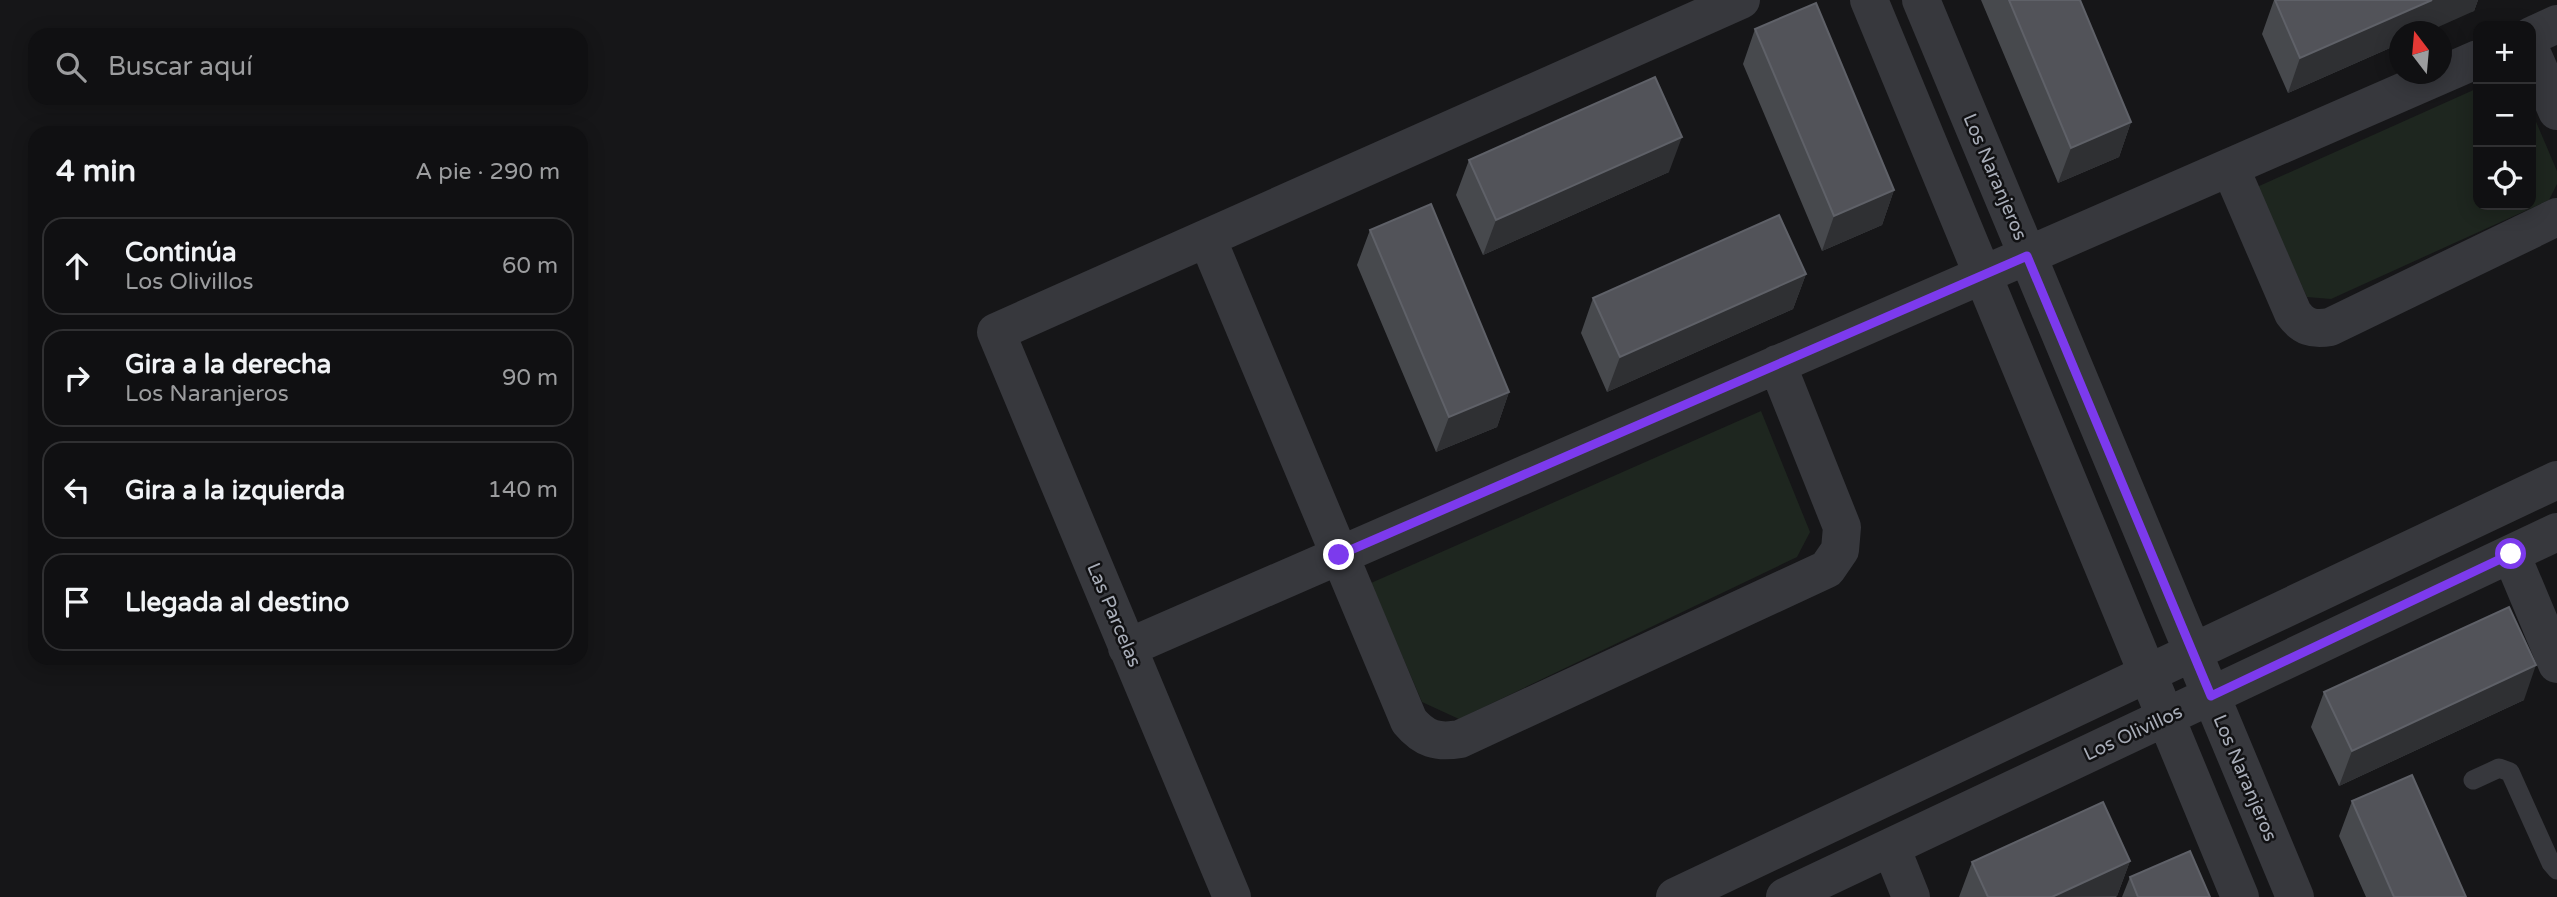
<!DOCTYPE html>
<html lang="es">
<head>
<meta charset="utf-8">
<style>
	:root { --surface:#101012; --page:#1e1e20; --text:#f1f3f6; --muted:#9c9d9f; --line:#303032 }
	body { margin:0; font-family:"Varela Round",sans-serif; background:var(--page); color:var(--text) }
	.controls { position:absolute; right:21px; top:21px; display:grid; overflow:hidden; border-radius:14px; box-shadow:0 4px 18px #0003 }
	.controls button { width:63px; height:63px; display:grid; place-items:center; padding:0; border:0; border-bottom:2px solid var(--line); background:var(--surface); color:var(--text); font:35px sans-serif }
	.compass { position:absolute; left:2389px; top:21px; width:63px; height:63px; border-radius:50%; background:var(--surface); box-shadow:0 4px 18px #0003; rotate:344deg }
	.stop { position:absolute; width:21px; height:21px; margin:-16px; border:5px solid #7c3aed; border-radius:50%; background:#fff }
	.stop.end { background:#7c3aed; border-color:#fff; box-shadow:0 2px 7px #0008 }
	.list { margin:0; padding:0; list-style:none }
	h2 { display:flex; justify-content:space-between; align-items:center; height:91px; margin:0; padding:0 28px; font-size:30px }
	h2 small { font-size:23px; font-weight:400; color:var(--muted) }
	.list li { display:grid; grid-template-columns:46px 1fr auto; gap:21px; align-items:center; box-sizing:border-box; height:98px; margin:0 14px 14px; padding:0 14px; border:2px solid var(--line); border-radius:21px }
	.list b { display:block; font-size:26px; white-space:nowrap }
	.list p { margin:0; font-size:23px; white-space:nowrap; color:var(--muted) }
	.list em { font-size:23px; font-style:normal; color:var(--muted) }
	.icon { flex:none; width:38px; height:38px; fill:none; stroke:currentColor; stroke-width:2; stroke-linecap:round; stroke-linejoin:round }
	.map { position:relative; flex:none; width:2557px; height:897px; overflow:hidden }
	.search { position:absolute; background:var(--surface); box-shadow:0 4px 18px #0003; left:28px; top:28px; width:560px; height:77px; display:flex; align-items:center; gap:18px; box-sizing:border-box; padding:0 24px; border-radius:21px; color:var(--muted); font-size:26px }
	.panel { position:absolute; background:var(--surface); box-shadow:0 4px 18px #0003; left:28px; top:126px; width:560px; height:539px; border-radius:21px }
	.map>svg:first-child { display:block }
	.green { fill:#1e261f }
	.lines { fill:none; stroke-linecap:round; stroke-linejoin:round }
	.lane { stroke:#37383d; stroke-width:19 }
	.street { stroke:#37383d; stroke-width:38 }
	.wall { fill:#47494d }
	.shaded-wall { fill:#2f3033 }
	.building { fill:#525359; stroke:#5f6168; stroke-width:2 }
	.route { stroke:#7c3aed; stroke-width:9 }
	.labels { text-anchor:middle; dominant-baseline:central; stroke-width:5; stroke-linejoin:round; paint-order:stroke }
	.street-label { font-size:19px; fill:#a8adb8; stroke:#111113 }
</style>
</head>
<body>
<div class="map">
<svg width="2557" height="897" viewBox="0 0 2557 897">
	<rect width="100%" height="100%" fill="#161618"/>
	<path class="green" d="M2478,88V205H2531V110L2557,171V184L2549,200L2331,299L2307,297L2257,187Z
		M1761,411L1810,532L1797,557L1459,719L1422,702L1371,583Z"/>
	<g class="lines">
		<path class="lane" d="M2473,780L2499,768L2510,772L2551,863L2557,870"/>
		<path class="street" d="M1869,0L2240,897
			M1921,0L2295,897
			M2531,36L2557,24
			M2531,51L2557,111
			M2230,167L2293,313C2303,327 2313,330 2330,327L2557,217
			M1207,238L1409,721C1424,739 1437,743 1460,739L1827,569L1840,550L1842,527L1777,364
			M2511,554L2557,664
			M1127,648L2478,59
			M1891,847L1911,897
			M1232,897L996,332L1741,0
			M1675,897L2557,480
			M1785,897L2557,532"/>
	</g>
	<path class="wall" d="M1981,0H2080L2131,122L2119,157L2058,183Z
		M2274,0H2478L2474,11L2399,32V44L2288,93L2262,34Z
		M1755,29L1894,190L1882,225L1822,251L1743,64Z
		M1469,160L1669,172L1483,255L1456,195Z
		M1370,230L1509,392L1497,427L1436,452L1357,265Z
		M1806,274L1793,309L1607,392L1581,333L1593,298Z
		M2324,692L2524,700L2339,786L2311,727Z
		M2352,801L2466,897H2366L2339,836Z
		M2130,861L2117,896L2116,897H1959L1972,862Z
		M2130,877L2210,897H2122Z"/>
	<path class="shaded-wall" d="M2432,0H2478L2474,11L2427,32H2399V44L2288,93L2300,58Z
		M2131,122L2119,157L2058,183L2071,148Z
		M1682,137L1669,172L1483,255L1496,220Z
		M1894,190L1882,225L1822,251L1834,216Z
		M1806,274L1793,309L1607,392L1620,357Z
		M1509,392L1497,427L1436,452L1449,417Z
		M2536,665L2524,700L2339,786L2352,751Z
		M2130,861L2117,896L2052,897Z"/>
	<path class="building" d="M2009,0H2080L2131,122L2071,148Z
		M2275,0H2432L2300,58Z
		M1816,3L1894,190L1834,216L1755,29Z
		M1655,77L1682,137L1496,220L1469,160Z
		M1431,204L1509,392L1449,417L1370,230Z
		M1779,215L1806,274L1620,357L1593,298Z
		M2509,607L2536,665L2352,751L2324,692Z
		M2412,775L2466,897H2394L2352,801Z
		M2103,802L2130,861L2052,897H1988L1972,862Z
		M2190,851L2210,897H2138L2130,877Z"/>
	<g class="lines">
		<path class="route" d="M1339,555L2027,256L2211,696L2511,554"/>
	</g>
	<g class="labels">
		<g class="street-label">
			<text transform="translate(1995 177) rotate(67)">Los Naranjeros</text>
			<text transform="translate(1114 615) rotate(67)">Las Parcelas</text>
			<text transform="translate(2133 733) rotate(-25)">Los Olivillos</text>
			<text transform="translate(2245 778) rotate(67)">Los Naranjeros</text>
		</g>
	</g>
</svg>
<div class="controls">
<button>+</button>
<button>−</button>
<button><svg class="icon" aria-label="locate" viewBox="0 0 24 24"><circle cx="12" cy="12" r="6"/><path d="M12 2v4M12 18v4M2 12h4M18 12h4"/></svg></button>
</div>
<svg class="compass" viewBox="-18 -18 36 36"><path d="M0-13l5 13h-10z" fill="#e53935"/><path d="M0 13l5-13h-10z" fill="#9c9d9f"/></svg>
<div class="stop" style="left:2511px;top:554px"></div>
<div class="stop end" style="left:1339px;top:555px"></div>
<div class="search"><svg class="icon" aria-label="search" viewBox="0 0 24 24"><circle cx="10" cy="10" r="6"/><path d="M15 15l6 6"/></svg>Buscar aquí</div>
<section class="panel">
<h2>4 min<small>A pie · 290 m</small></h2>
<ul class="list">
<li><svg class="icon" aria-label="ahead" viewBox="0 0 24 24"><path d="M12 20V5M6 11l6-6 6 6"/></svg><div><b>Continúa</b><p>Los Olivillos</p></div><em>60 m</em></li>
<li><svg class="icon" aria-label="right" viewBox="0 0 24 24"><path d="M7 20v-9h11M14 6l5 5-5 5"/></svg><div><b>Gira a la derecha</b><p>Los Naranjeros</p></div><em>90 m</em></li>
<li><svg class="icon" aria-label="left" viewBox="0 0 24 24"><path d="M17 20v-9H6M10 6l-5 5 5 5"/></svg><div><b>Gira a la izquierda</b></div><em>140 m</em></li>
<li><svg class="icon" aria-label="arrive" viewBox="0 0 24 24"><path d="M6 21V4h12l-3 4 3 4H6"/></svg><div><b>Llegada al destino</b></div></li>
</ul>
</section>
</div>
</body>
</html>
